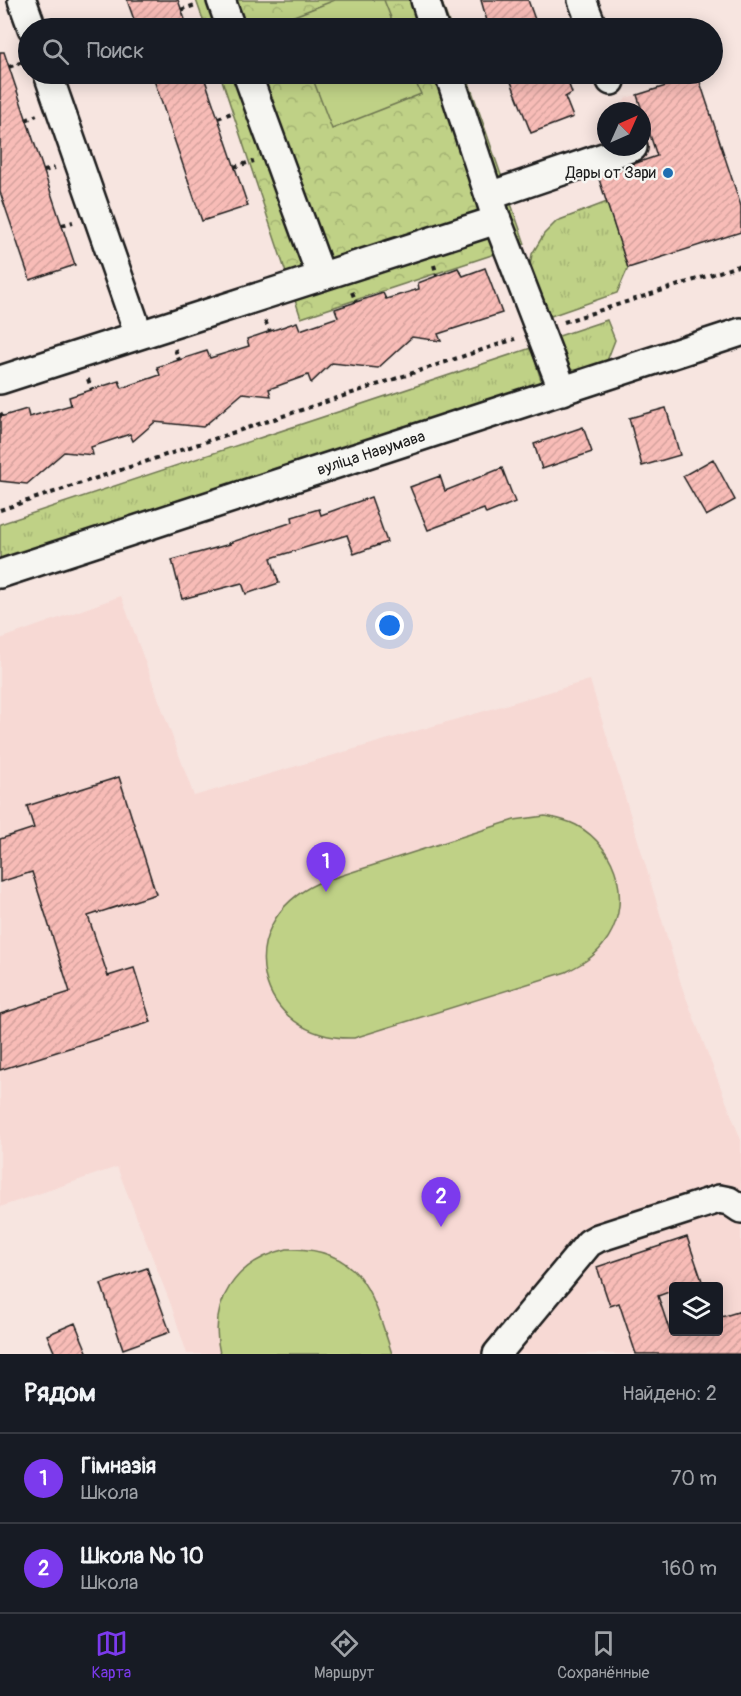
<!DOCTYPE html>
<html lang="ru">
<head>
<meta charset="utf-8">
<style>
	:root { --surface:#171b24; --page:#20242c; --text:#f1f3f6; --muted:#9ea1a6; --line:#363941; --accent:#7c3aed }
	body { margin:0; font-family:Pangolin,sans-serif; background:var(--page); color:var(--text) }
	.controls { position:absolute; right:18px; bottom:18px; display:grid; overflow:hidden; border-radius:6px; box-shadow:0 3px 15px #0003 }
	.controls button { width:54px; height:54px; display:grid; place-items:center; padding:0; border:0; border-bottom:2px solid var(--line); background:var(--surface); color:var(--text); font:30px sans-serif }
	.compass { position:absolute; left:597px; top:102px; width:54px; height:54px; border-radius:50%; background:var(--surface); box-shadow:0 3px 15px #0003; rotate:45deg }
	.you { position:absolute; left:390px; top:626px; width:21px; height:21px; margin:-15px; border:4px solid #fff; border-radius:50%; background:#1a73e8; box-shadow:0 0 0 9px #1a73e833 }
	.badge { display:grid; place-items:center; width:39px; height:39px; border-radius:50%; background:var(--accent); color:#fff; font-size:20px; font-weight:700 }
	.pin { position:absolute; translate:-50% -50px; filter:drop-shadow(0 2px 3px #0008) }
	.pin::after { content:''; position:absolute; top:32px; width:21px; height:18px; background:inherit; clip-path:polygon(0 0,100% 0,50% 100%) }
	.list { margin:0; padding:0; list-style:none }
	h2 { display:flex; justify-content:space-between; align-items:center; height:78px; margin:0; padding:0 24px; font-size:26px }
	h2 small { font-size:20px; font-weight:400; color:var(--muted) }
	.list li { display:grid; grid-template-columns:39px 1fr auto; gap:18px; align-items:center; box-sizing:border-box; height:90px; padding:0 24px; border-top:2px solid var(--line) }
	.list b { display:block; font-size:22px; white-space:nowrap }
	.list p { margin:0; font-size:20px; white-space:nowrap; color:var(--muted) }
	.list em { font-size:20px; font-style:normal; color:var(--muted) }
	.icon { flex:none; width:33px; height:33px; fill:none; stroke:currentColor; stroke-width:2; stroke-linecap:round; stroke-linejoin:round }
	.map { position:relative; flex:none; width:741px; height:1354px; overflow:hidden }
	.search { position:absolute; background:var(--surface); box-shadow:0 3px 15px #0003; left:18px; right:18px; top:18px; height:66px; display:flex; align-items:center; gap:15px; box-sizing:border-box; padding:0 21px; border-radius:33px; color:var(--muted); font-size:22px }
	.sheet { height:258px; background:var(--surface) }
	nav { display:flex; justify-content:space-around; align-items:center; box-sizing:border-box; height:84px; border-top:2px solid var(--line); background:var(--surface); font-size:16px; color:var(--muted) }
	nav a { display:grid; justify-items:center; gap:3px }
	nav .on { color:var(--accent) }
	.map>svg:first-child { display:block }
	.built { fill:#f7d9d4; fill-rule:evenodd }
	.grass { fill:url(#grass-tufts); stroke:#6e7651; stroke-width:1.5 }
	.park { fill:url(#park-crowns); stroke:#6e7651; stroke-width:1.5 }
	.garden { fill:#bfd186; stroke:#6e7651; stroke-width:1.5 }
	.building { fill:url(#building-hatch); stroke:#1c1c1c; stroke-width:1.5 }
	.lines { fill:none; stroke-linecap:round; stroke-linejoin:round }
	.minor-casing { stroke:#1c1c1c; stroke-width:32 }
	.path { stroke:#1c1c1c; stroke-width:4; stroke-dasharray:4.5 4.5; stroke-linecap:butt }
	.minor { stroke:#f6f6f2; stroke-width:27 }
	.poi-dot { fill:#1f6fb2; stroke:#f6f6f2; stroke-width:2 }
	.labels { text-anchor:middle; dominant-baseline:central; stroke-width:5; stroke-linejoin:round; paint-order:stroke }
	.poi-label { font-size:16px; fill:#1c1c1c; stroke:#f6f6f2; text-anchor:end }
	.street-label { font-size:16px; fill:#1c1c1c; stroke:#f6f6f2 }
</style>
</head>
<body>
<div class="map">
<svg width="741" height="1354" viewBox="0 0 741 1354">
	<defs>
		<pattern id="grass-tufts" width="24" height="20" patternUnits="userSpaceOnUse" patternTransform="scale(1.5)"><rect width="24" height="20" fill="#bfd186"/><path d="M3 7l-1-3M5 7V3M7 7l1-3M15 17l-1-3M17 17v-4M19 17l1-3" fill="none" stroke="#a4b373"/></pattern>
		<pattern id="park-crowns" width="20" height="18" patternUnits="userSpaceOnUse" patternTransform="scale(1.5)"><rect width="20" height="18" fill="#bfd186"/><path d="M2 6a3 3 0 1 1 6 0M12 15a3 3 0 1 1 6 0" fill="none" stroke="#a4b373"/></pattern>
		<pattern id="building-hatch" width="6" height="6" patternUnits="userSpaceOnUse" patternTransform="scale(1.5)"><rect width="6" height="6" fill="#f8bcb7"/><path d="M-1 1l2-2M0 6l6-6M5 7l2-2" fill="none" stroke="#d4a19d"/></pattern>
	</defs>
	<rect width="100%" height="100%" fill="#f7e5e0"/>
	<filter id="ink" filterUnits="userSpaceOnUse"><feTurbulence type="fractalNoise" baseFrequency=".0167" numOctaves="2"/><feDisplacementMap in="SourceGraphic" scale="12" xChannelSelector="R" yChannelSelector="G"/><feConvolveMatrix kernelMatrix="1 2 1 2 8 2 1 2 1" color-interpolation-filters="sRGB"/></filter>
	<g filter="url(#ink)">
		<path class="built" d="M637,95L657,156L613,170L598,126L606,122V147H642V111H618L626,98Z
			M121,596L194,796L590,680L682,987L741,1140V1354H187L171,1305L117,1167L0,1207V639ZM674,1286H718V1332H674Z"/>
		<path class="grass" d="M607,202L628,268L617,293L545,318L529,271L532,254L544,234L557,221Z
			M607,320L615,340L605,366L576,372L562,364L553,338Z
			M531,348L542,383L0,561V524Z"/>
		<path class="park" d="M196,0H441L451,28H206Z
			M220,74H466L525,244L301,318Z"/>
		<path class="garden" d="M335,0H384L395,28H293L289,18Z
			M311,74H412L421,94L332,129Z
			M545,816C555,818 566,820 576,825C619,848 634,906 603,945C593,958 580,965 566,972L354,1038C256,1041 228,924 318,883L514,820Z
			M287,1249C362,1246 373,1295 392,1354H220C208,1301 236,1261 287,1249Z"/>
		<path class="building" d="M127,0H178L188,28H137Z
			M481,0H528L538,28H489Z
			M0,52H4L75,265L30,280L0,192Z
			M152,74H203L248,206L202,221Z
			M508,74H565L572,93L565,97L573,117L531,133Z
			M698,76L741,206V232L628,268L598,176L657,156L637,95Z
			M458,268L463,276L485,268L502,313L438,334L441,341L412,337L378,368L332,363L311,383L308,375L269,389L271,396L243,393L203,427L155,422L133,441L130,434L91,447L93,455L64,452L27,484L0,481V417L27,409L29,417L71,405L69,397L119,381L122,388L160,375L157,367L207,351L210,358L249,346L247,339L297,322L300,330L338,317L335,309L383,293L386,299L419,289L418,283Z
			M666,408L680,455L642,466L629,418Z
			M583,427L592,452L542,469L534,444Z
			M713,459L735,500L706,516L683,476Z
			M502,468L515,502L486,514L484,509L428,530L410,487L440,476L445,491Z
			M371,497L387,542L354,554L347,535L271,558L279,583L246,594L242,583L182,599L172,560L230,544L229,543L293,522L292,517L319,509L321,515Z
			M119,777L156,894L88,916L108,976L134,968L151,1022L0,1070V1014L70,992L32,872L0,882V839L34,828L27,806Z
			M687,1237L702,1281L685,1287H674V1290L658,1296L670,1332H718V1318L741,1311V1354H636L619,1303L610,1306L597,1267Z
			M147,1268L170,1332L123,1349L101,1284Z
			M75,1323L88,1354H55L47,1335Z"/>
		<g class="lines">
			<g class="minor-casing">
				<path id="minor" d="M22,0L32,28
					M221,0L231,28
					M425,0L434,28
					M582,0L593,28
					M48,74L139,335
					M247,74L321,276
					M449,74L497,220
					M608,74L611,81
					M489,196L633,147
					M0,380L497,220L563,391
					M0,574L741,332
					M497,1354L589,1243L598,1238L719,1199L729,1201L741,1209"/>
			</g>
			<path class="path" d="M181,10L198,4
				M9,67L25,61
				M218,118L234,112
				M26,120L37,115
				M234,167L254,161
				M44,171L55,168
				M62,225L73,222
				M434,265L437,276
				M352,292L356,302
				M265,321L270,331
				M564,322L741,265
				M175,349L179,360
				M88,379L92,390
				M0,413L2,417
				M0,510L515,339"/>
			<use href="#minor" class="minor"/>
		</g>
	</g>
	<circle class="poi-dot" cx="668" cy="173" r="6"/>
	<g class="labels">
		<g class="poi-label">
			<text x="656" y="173">Дары от Зари</text>
		</g>
		<g class="street-label">
			<text transform="translate(371 453) rotate(-18)">вуліца Навумава</text>
		</g>
	</g>
</svg>
<div class="controls">
<button><svg class="icon" aria-label="layers" viewBox="0 0 24 24"><path d="M12 4l9 5-9 5-9-5zM3 14l9 5 9-5"/></svg></button>
</div>
<svg class="compass" viewBox="-18 -18 36 36"><path d="M0-13l5 13h-10z" fill="#e53935"/><path d="M0 13l5-13h-10z" fill="#9ea1a6"/></svg>
<div class="you"></div>
<div class="pin badge" style="left:326px;top:892px">1</div>
<div class="pin badge" style="left:441px;top:1227px">2</div>
<div class="search"><svg class="icon" aria-label="search" viewBox="0 0 24 24"><circle cx="10" cy="10" r="6"/><path d="M15 15l6 6"/></svg>Поиск</div>
</div>
<section class="sheet">
<h2>Рядом<small>Найдено: 2</small></h2>
<ul class="list">
<li><span class="badge">1</span><div><b>Гімназія</b><p>Школа</p></div><em>70 m</em></li>
<li><span class="badge">2</span><div><b>Школа № 10</b><p>Школа</p></div><em>160 m</em></li>
</ul>
</section>
<nav>
<a class="on"><svg class="icon" aria-label="map" viewBox="0 0 24 24"><path d="M3 6l6-2 6 2 6-2v14l-6 2-6-2-6 2zM9 4v14M15 6v14"/></svg>Карта</a>
<a><svg class="icon" aria-label="directions" viewBox="0 0 24 24"><path d="M12 3l9 9-9 9-9-9zM9 14v-3h6M13 9l2 2-2 2"/></svg>Маршрут</a>
<a><svg class="icon" aria-label="saved" viewBox="0 0 24 24"><path d="M7 4h10v16l-5-4-5 4z"/></svg>Сохранённые</a>
</nav>
</body>
</html>
